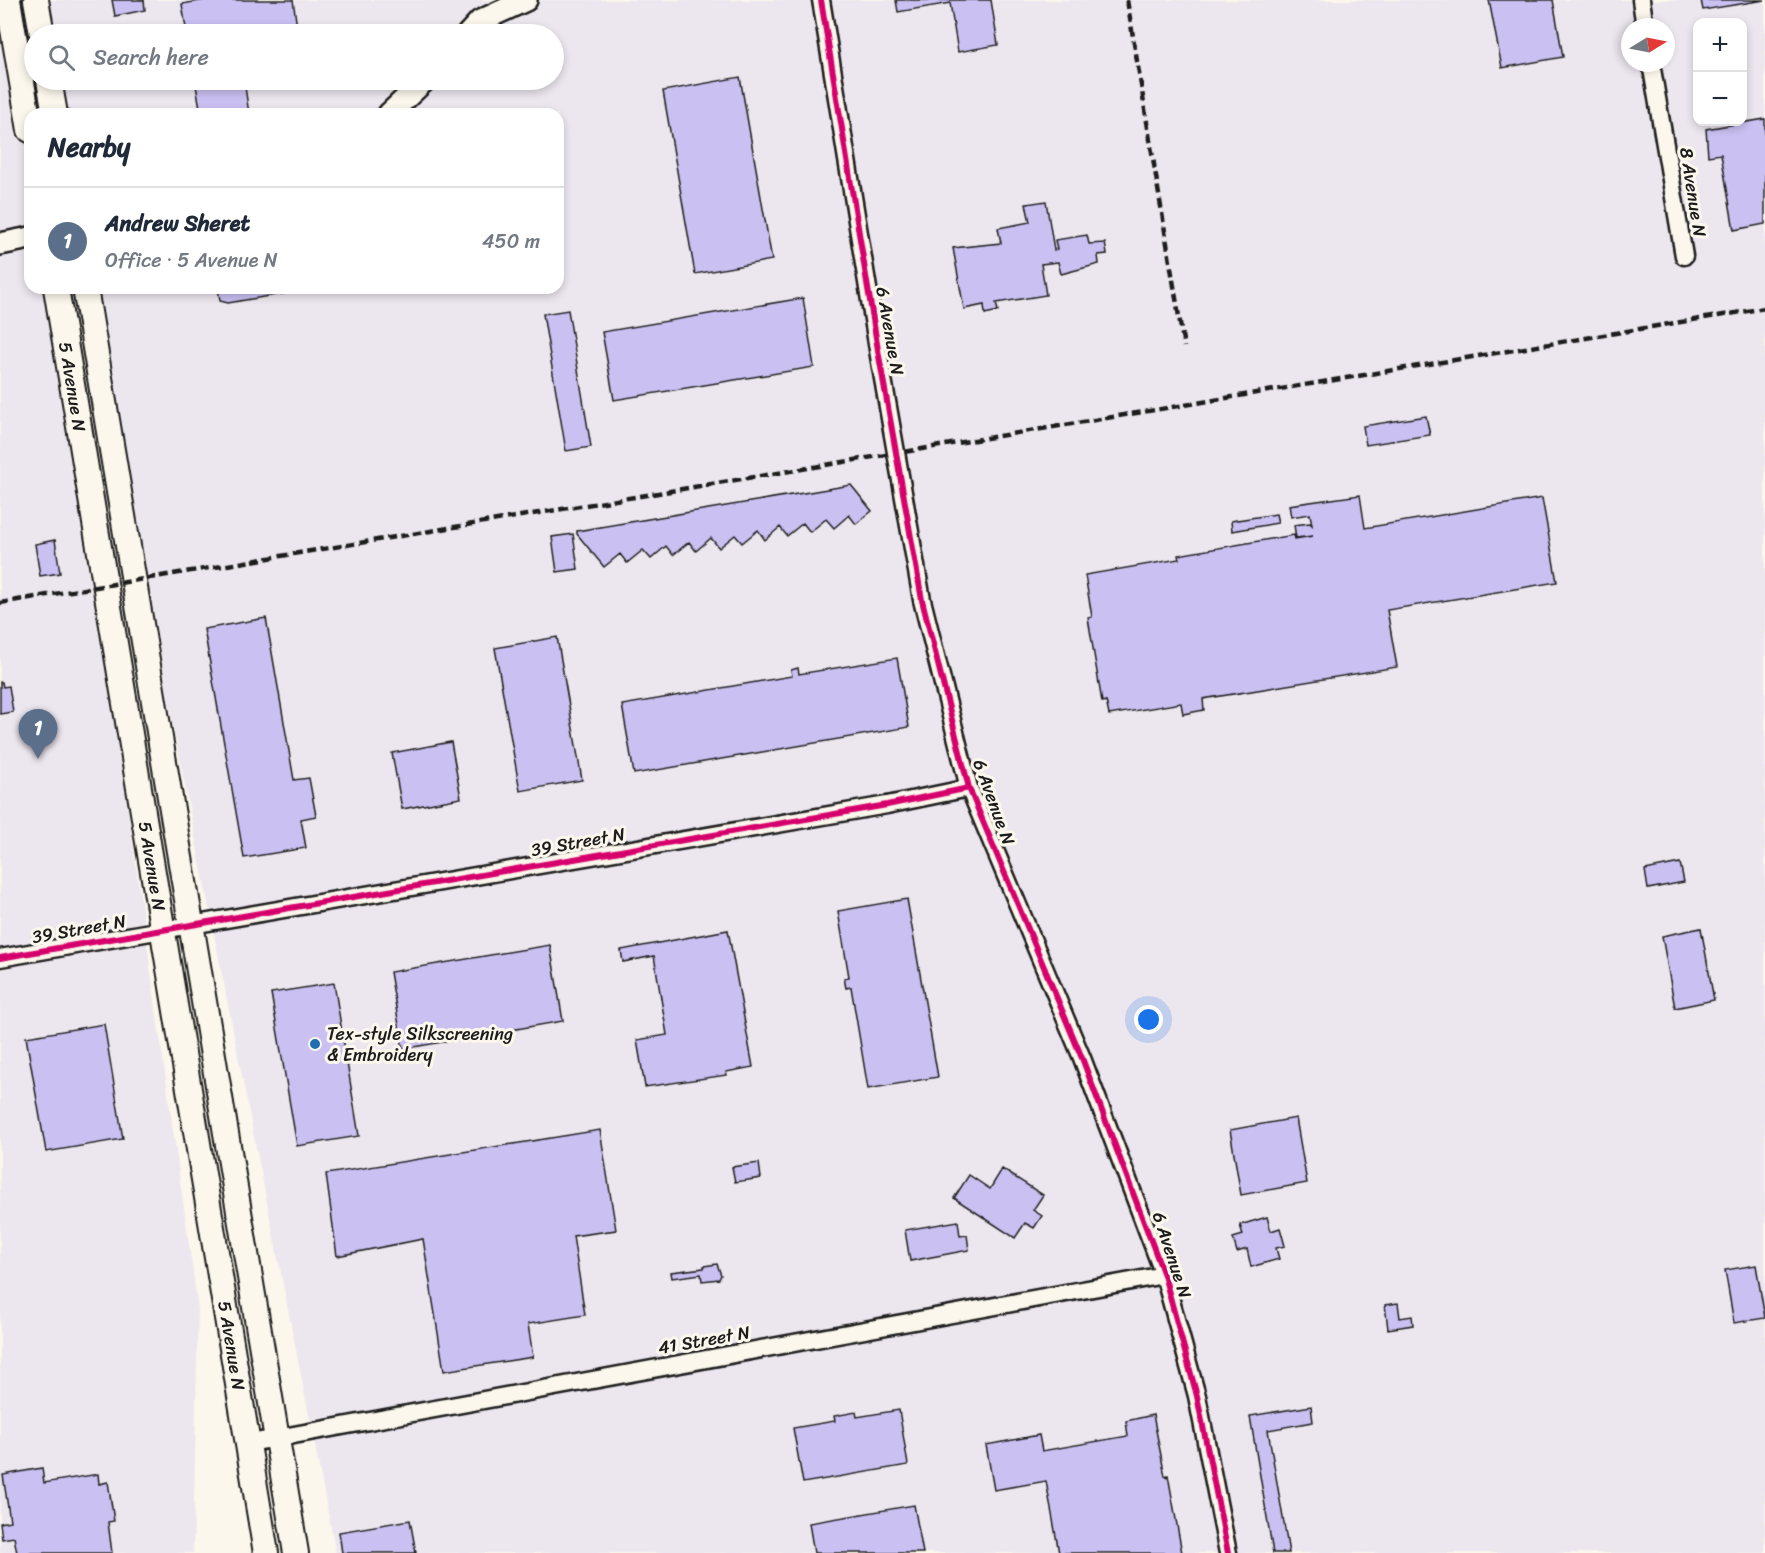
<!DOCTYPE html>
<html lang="en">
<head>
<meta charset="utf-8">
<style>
	:root { --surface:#fff; --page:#f2f2f3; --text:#1f2937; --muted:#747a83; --line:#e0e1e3; --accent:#0b8043 }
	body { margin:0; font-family:Sriracha,sans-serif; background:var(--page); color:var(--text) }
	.controls { position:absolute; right:18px; top:18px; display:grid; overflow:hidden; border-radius:12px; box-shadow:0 3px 9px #0003 }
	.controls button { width:54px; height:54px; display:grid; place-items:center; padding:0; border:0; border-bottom:2px solid var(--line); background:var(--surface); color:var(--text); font:30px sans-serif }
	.compass { position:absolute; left:1621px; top:18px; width:54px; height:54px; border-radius:50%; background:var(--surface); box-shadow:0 3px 9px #0003; rotate:80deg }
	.you { position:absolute; left:1149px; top:1020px; width:21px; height:21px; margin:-15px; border:4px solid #fff; border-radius:50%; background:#1a73e8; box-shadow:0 0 0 9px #1a73e833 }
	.badge { display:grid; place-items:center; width:39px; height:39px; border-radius:50%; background:var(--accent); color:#fff; font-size:20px; font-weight:700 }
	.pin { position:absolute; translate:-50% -50px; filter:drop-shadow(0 2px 3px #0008) }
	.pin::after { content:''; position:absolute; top:32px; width:21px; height:18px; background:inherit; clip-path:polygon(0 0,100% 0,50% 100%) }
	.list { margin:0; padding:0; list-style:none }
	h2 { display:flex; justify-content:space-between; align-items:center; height:78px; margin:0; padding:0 24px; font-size:26px }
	h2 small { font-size:20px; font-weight:400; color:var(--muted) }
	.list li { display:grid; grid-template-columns:39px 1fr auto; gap:18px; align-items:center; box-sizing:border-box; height:108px; padding:0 24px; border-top:2px solid var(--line) }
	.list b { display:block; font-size:22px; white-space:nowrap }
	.list p { margin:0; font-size:20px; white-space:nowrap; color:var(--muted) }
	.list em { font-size:20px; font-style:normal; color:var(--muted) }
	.icon { flex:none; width:33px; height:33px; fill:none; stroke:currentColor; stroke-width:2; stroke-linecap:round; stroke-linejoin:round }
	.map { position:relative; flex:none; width:1765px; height:1553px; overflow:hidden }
	.search { position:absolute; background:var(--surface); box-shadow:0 3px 9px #0003; left:24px; top:24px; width:540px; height:66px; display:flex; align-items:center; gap:15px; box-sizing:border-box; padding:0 21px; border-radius:33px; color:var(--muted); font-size:22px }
	.panel { position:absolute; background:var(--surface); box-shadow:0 3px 9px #0003; left:24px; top:108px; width:540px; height:186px; border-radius:18px }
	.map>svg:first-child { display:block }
	.built { fill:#ece6ee; fill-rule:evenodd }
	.building { fill:#cac0f2; stroke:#1c1c1c; stroke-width:1.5 }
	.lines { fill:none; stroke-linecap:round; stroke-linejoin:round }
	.minor-casing { stroke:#1c1c1c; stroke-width:21 }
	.tertiary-casing { stroke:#1c1c1c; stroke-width:26 }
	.secondary-casing { stroke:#1c1c1c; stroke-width:28 }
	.minor { stroke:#fbf7ec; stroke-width:16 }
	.tertiary { stroke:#fbf7ec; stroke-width:21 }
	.secondary { stroke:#fbf7ec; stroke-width:24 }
	.rail { stroke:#1c1c1c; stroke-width:4.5; stroke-dasharray:9 4.5; stroke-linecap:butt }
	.cycleway-casing { stroke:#fbf7ec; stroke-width:10 }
	.cycleway { stroke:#d6006c; stroke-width:6 }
	.poi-dot { fill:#1f6fb2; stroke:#fbf7ec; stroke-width:2 }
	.labels { text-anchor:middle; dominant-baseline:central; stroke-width:6; stroke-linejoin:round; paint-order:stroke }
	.street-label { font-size:18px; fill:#1c1c1c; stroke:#fbf7ec }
	.poi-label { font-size:18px; fill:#1c1c1c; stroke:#fbf7ec; text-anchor:start }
</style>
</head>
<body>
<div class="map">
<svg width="1765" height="1553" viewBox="0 0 1765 1553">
	<rect width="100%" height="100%" fill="#fbf7ec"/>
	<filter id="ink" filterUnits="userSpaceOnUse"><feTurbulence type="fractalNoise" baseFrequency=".0167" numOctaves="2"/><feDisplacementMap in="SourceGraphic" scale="12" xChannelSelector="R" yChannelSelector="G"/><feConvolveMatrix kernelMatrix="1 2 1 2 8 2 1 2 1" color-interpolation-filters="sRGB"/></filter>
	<g filter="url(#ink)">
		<path class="built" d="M0,0L30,138V288H55L198,1309L193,1553H0Z
			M36,0H1765V1553H336L87,288H558V114H55L49,80H554V34H42ZM1698,22H1742V122H1698ZM1630,27H1666V63H1630Z"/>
		<path class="building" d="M112,0H144L145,10L115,16Z
			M205,0H293L298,34H187L182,4Z
			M896,0H991L998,45L958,52L950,3L898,12Z
			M1489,0H1553L1563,57L1502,68Z
			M1701,0H1765L1703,10Z
			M740,77L772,260L695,274L663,91Z
			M195,80H244L249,114H197L196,108H200Z
			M1765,119V224L1734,230L1721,154L1708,156L1706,129Z
			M1046,201L1054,250L1057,249L1055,240L1087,235L1089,244L1105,243L1107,254L1098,255L1099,264L1061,274L1058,262L1041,264L1046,295L996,303L998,311L985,314L984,305L964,309L953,248L1001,243L998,228L1030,222L1026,204Z
			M218,288H317L228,303L220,301Z
			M803,298L814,367L614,400L602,332Z
			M568,310L591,447L566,451L543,314Z
			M1426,416L1430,435L1366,445L1363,426Z
			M851,485L872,511L856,524L849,515L834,528L826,519L810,532L803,523L787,536L780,527L765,540L758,530L742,543L735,535L719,548L711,538L696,551L689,542L673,555L666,546L651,559L643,550L627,563L620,554L604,567L577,534V531Z
			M1360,495L1365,528L1542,498L1557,582L1387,610L1397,667L1203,699L1204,710L1183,714L1181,703L1109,715L1106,701L1102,702L1088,618L1092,617L1085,575L1179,559L1178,555L1294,535L1295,539L1313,536L1296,538L1294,525L1310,523L1312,525L1310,514L1291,517L1289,505Z
			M1276,514L1278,523L1232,531L1231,521Z
			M573,534L578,569L557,572L552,537Z
			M55,540L60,573L40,576L35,544Z
			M266,618L294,780L309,778L316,816L301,819L306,848L244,858L204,629Z
			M557,637L582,780L520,791L495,648Z
			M897,658L909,727L634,774L622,705L792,676L791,670L798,668L799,674Z
			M0,682H2L3,687L9,686L13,712L0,714Z
			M451,742L461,798L402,809L392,753Z
			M1680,863L1684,882L1648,889L1645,870Z
			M907,899L938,1077L868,1089L851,987L846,988L844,978L849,977L838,911Z
			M1701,928L1714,1000L1675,1008L1662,936Z
			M728,930L753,1067L726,1072L727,1075L645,1087L637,1040L667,1035L654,956L623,962L621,950Z
			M550,945L563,1021L403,1049L390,972Z
			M334,983L359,1136L297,1146L271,993Z
			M104,1024L123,1139L46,1152L26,1037Z
			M1296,1118L1307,1183L1241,1195L1230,1130Z
			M600,1130L616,1230L573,1236L585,1315L528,1324L533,1357L444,1371L423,1239L337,1256L326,1174Z
			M759,1163L761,1178L735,1182L732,1167Z
			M1002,1169L1043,1195L1033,1210L1042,1216L1034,1228L1025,1223L1015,1238L954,1198L969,1175L990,1189Z
			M1267,1217L1271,1231L1280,1228L1285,1246L1276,1248L1279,1259L1251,1267L1247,1249L1237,1252L1233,1238L1243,1235L1240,1225Z
			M958,1221L960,1236L967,1235L969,1250L910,1261L905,1230Z
			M717,1264L721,1275L719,1279L702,1281L701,1274L672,1278L671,1272L704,1268V1266Z
			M1756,1265L1765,1318L1734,1323L1725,1270Z
			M1398,1303L1400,1318L1412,1316L1413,1325L1388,1329L1385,1305Z
			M1311,1406L1313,1422L1268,1430L1289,1553H1273L1250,1416Z
			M899,1410L908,1465L803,1483L793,1428L835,1421L834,1416L856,1412L857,1417Z
			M1153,1415L1165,1476L1168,1475L1182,1553H1059L1046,1481L994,1490L986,1445L1039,1435L1042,1451L1128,1436L1126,1421Z
			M42,1468L44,1483L98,1474L99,1484L108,1482L114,1521L108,1522L112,1553H17L14,1537L2,1539L0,1523L10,1521L3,1475Z
			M914,1505L923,1553H814L809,1523Z
			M410,1520L416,1553H342L339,1532Z"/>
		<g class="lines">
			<g class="minor-casing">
				<path id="minor" d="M821,0L879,356L922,600L969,788L1082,1058L1164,1275L1197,1396L1228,1553
					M1641,0L1645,27
					M1651,63L1684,256
					M0,958L887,805L969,788
					M250,1443L1164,1275"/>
			</g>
			<g class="tertiary-casing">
				<path id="tertiary" d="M468,34L480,21L526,0
					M389,114L425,80
					M0,244L30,238"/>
			</g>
			<g class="secondary-casing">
				<g id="secondary">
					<path d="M8,0L30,130"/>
					<path d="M36,0L42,34"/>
					<path d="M49,80L55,114"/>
					<path id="s1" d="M56,288L266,1553"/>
					<path d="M85,288L296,1553"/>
				</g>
			</g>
			<use href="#minor" class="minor"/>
			<use href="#tertiary" class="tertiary"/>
			<use href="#secondary" class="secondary"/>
			<path class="rail" d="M1127,0L1184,347
				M0,603L1765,308"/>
			<g class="cycleway-casing">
				<path id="cycleway" d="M821,0L879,356L922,600L969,788L1082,1058L1164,1275L1197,1396L1228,1553
					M0,958L887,805L969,788"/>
			</g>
			<use href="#cycleway" class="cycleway"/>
		</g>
	</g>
	<circle class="poi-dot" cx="315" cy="1044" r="6"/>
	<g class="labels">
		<g class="street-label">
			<text transform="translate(1693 192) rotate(81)">8 Avenue N</text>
			<text transform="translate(890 331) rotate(80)">6 Avenue N</text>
			<text stroke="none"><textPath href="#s1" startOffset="100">5 Avenue N</textPath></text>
			<text transform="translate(994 802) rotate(70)">6 Avenue N</text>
			<text transform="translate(578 842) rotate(-10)">39 Street N</text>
			<text stroke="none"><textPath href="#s1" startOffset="586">5 Avenue N</textPath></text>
			<text transform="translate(79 929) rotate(-10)">39 Street N</text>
			<text transform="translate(1172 1255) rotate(72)">6 Avenue N</text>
			<text transform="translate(704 1340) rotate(-10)">41 Street N</text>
			<text stroke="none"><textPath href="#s1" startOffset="1072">5 Avenue N</textPath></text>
		</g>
		<g class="poi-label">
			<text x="327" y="1034">Tex-style Silkscreening<tspan x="327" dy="21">&amp; Embroidery</tspan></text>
		</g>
	</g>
</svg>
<div class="controls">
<button>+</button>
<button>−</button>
</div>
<svg class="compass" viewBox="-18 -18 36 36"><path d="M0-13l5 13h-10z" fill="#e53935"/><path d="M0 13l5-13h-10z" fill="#747a83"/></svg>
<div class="you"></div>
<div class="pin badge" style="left:38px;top:759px;background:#5c6f8a">1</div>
<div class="search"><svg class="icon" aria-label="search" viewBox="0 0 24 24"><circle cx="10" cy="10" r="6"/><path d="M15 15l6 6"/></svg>Search here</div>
<section class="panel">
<h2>Nearby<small></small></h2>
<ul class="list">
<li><span class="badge" style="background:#5c6f8a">1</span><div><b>Andrew Sheret</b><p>Office · 5 Avenue N</p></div><em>450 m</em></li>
</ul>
</section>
</div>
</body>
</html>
